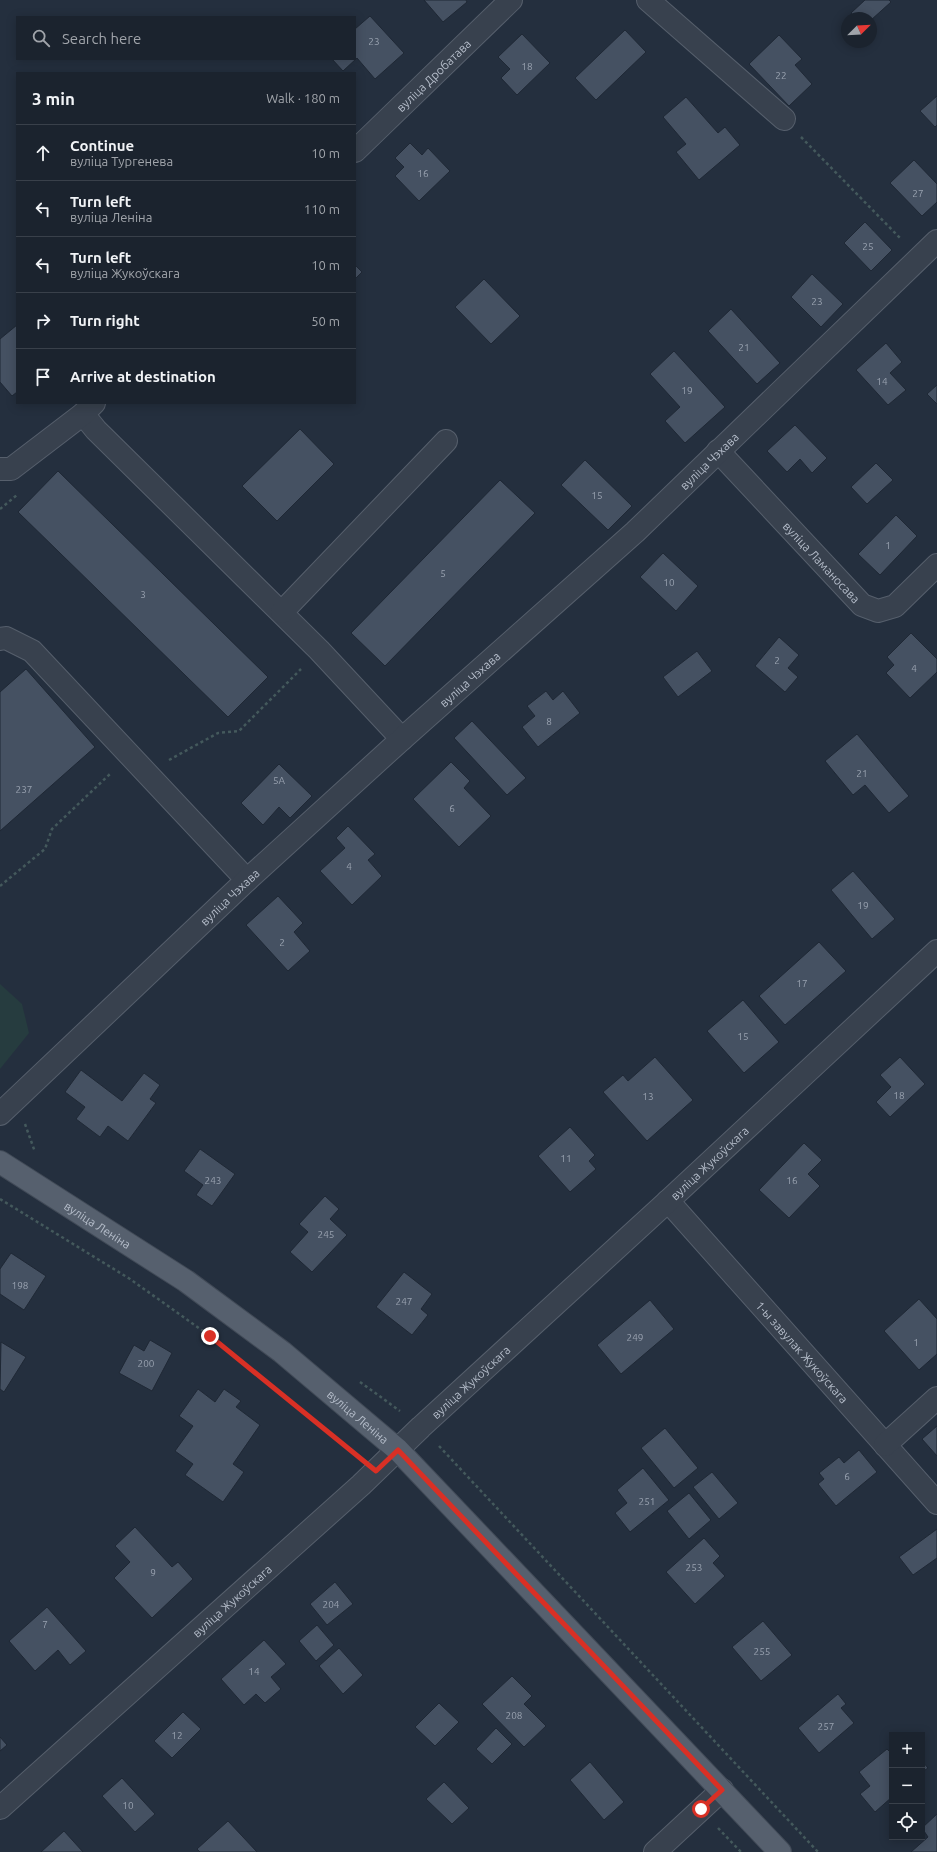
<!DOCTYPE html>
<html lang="en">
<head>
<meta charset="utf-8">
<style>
	:root { --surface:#1b232e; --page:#242b36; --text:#f1f3f6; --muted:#a0a4aa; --line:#39404a }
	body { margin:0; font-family:Ubuntu,sans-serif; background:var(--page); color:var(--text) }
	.controls { position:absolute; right:12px; bottom:12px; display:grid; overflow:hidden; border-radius:0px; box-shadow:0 2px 10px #0003 }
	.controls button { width:36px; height:36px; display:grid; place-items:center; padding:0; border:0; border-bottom:1px solid var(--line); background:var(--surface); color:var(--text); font:20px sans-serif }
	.compass { position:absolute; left:841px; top:12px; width:36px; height:36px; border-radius:50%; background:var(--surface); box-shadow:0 2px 10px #0003; rotate:66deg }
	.stop { position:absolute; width:12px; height:12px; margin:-9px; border:3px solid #d93025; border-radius:50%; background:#fff }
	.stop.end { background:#d93025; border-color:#fff; box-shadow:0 1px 4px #0008 }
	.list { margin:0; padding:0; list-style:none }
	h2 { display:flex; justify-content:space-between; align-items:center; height:52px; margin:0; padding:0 16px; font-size:17px }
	h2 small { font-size:13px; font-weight:400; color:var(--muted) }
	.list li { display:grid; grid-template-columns:26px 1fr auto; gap:12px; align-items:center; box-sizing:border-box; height:56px; padding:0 16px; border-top:1px solid var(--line) }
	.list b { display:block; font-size:15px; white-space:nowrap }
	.list p { margin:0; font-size:13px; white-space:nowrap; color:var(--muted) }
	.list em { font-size:13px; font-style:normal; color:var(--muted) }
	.icon { flex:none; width:22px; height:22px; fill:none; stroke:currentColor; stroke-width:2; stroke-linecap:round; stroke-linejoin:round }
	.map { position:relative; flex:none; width:937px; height:1852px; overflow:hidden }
	.search { position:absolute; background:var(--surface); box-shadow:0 2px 10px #0003; left:16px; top:16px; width:340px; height:44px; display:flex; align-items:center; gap:10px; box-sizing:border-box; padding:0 14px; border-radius:0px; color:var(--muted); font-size:15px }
	.panel { position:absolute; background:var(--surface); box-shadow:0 2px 10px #0003; left:16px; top:72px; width:340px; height:332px; border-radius:0px }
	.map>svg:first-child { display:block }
	.green { fill:#263c3f }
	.building { fill:#455162; stroke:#1f2835 }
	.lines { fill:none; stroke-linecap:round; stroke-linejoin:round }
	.minor-casing { stroke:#565f6c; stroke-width:24 }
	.major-casing { stroke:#414a57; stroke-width:24 }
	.path { stroke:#44595c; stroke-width:2.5; stroke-dasharray:3 3; stroke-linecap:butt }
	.minor { stroke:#38414e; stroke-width:22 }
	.major { stroke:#56606e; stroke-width:22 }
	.route { stroke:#d93025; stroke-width:5 }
	.labels { text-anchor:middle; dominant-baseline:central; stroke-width:3; stroke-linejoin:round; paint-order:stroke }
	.number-label { font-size:10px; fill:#98a1af }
	.street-label { font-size:12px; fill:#b4bcc9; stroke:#1d2633 }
</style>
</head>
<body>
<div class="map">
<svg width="937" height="1852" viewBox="0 0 937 1852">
	<rect width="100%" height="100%" fill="#242f3e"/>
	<path class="green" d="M0,984L22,1004L29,1033L0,1069Z"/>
	<path class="building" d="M424,0H466L467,2L443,22Z
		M865,0H889L891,2L871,20V18H855L851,13Z
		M370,16L404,53L375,79L357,58L343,71L332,59H355V29Z
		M625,30L646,52L596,100L575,78Z
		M522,34L550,63L517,95L501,78L510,69L498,57Z
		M779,35L802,59L795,65L812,84L789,106L749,64Z
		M937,96V125L935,127L920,111Z
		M686,97L718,133L725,127L740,145L699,180L676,152L686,144L663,117Z
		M410,143L422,155L428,148L450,171L419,201L395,176L404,167L395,158Z
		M914,160L937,184V202L922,216L890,183Z
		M865,222L892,250L871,271L844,243Z
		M355,265L362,272L355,279Z
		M812,274L843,304L821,327L791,297Z
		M484,279L520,316L491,344L455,307Z
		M731,309L780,363L757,384L708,331Z
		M17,325V392L12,396L0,382V339Z
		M886,343L902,362L890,373L906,390L888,405L856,370Z
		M674,351L725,407L685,443L665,421L680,407L650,374Z
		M937,385V404L927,394Z
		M795,425L827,458L812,473L800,459L787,472L767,451Z
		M300,429L334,464L277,521L242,486Z
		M585,460L632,506L608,530L561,485Z
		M876,463L893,480L867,504L851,487Z
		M58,471L268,677L228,717L18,512Z
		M500,480L535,513L385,666L351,633Z
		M896,515L917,536L880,575L858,554Z
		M663,553L698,586L676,611L640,577Z
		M911,633L937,659V672L910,698L886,673L894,665L887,657Z
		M779,637L799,655L788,668L798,677L785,692L755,666Z
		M697,651L712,671L678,697L663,677Z
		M26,669L95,747L0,831V692Z
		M546,691L553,700L563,691L580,713L538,747L522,727L535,716L527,706Z
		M472,721L526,778L507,795L454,738Z
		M857,734L909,796L889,813L865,785L853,795L825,761Z
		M451,762L470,781L464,788L491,816L459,847L413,799Z
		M279,764L312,796L290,818L279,807L263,825L241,803Z
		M348,826L375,854L368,860L382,876L352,905L320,871L345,848L336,838Z
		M853,871L895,919L872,939L831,890Z
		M278,896L303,923L294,932L310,951L288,971L246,925Z
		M819,942L846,971L785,1025L759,996Z
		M743,1000L779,1042L744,1073L707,1031Z
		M655,1057L693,1100L647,1141L603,1092L623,1075L628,1081Z
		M900,1057L925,1084L890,1117L876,1102L891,1087L880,1075Z
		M81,1070L122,1101L144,1073L160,1085L150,1099L156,1103L128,1141L108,1126L100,1137L76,1119L85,1107L65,1092Z
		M570,1127L595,1155L589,1161L596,1169L570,1192L538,1156Z
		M804,1143L822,1160L808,1174L820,1186L789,1218L759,1190Z
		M200,1149L235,1174L212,1206L196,1195L203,1185L184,1171Z
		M325,1196L339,1209L330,1219L347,1235L312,1272L290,1252L308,1232L299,1224Z
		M11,1253L46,1276L24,1310L0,1294V1269Z
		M404,1272L432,1294L421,1309L428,1315L412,1335L376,1307Z
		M919,1299L937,1319V1354L919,1370L884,1331Z
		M650,1300L674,1329L621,1374L597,1345Z
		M150,1340L172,1353L152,1391L119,1373L134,1345L144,1351Z
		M1,1342L26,1357L4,1392L0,1389Z
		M198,1389L215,1402L224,1389L241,1401L236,1407L260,1425L233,1464L244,1472L223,1502L185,1475L193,1464L175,1451L193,1426L179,1416Z
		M937,1426V1456L922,1439Z
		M665,1428L698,1468L674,1488L641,1448Z
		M859,1450L877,1472L836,1506L818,1484L824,1479L819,1473L839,1457L844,1463Z
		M643,1468L669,1500L630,1532L615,1513L627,1503L617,1490Z
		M712,1472L738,1503L719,1519L693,1487Z
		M689,1493L711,1520L689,1539L667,1511Z
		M135,1527L172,1567L178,1562L193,1579L152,1618L114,1578L130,1562L115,1546Z
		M937,1529V1558L913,1575L899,1557Z
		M704,1538L720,1556L713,1563L725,1576L695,1604L666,1572Z
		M335,1582L353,1604L327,1625L310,1604Z
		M47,1607L86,1651L70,1665L58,1650L35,1671L9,1641Z
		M763,1621L792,1655L761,1681L732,1647Z
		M317,1625L334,1645L316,1661L299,1641Z
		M264,1640L286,1664L271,1677L281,1689L265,1703L256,1694L244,1705L221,1679Z
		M339,1648L363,1675L343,1694L319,1666Z
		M512,1676L532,1696L524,1704L546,1726L524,1747L482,1704Z
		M838,1694L846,1704L841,1708L854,1723L819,1753L798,1728Z
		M439,1703L459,1722L435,1746L415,1727Z
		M183,1712L201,1729L172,1758L154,1741Z
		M496,1728L512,1744L492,1764L476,1749Z
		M0,1737L7,1745L0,1751Z
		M887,1749L892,1754V1797L875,1812L860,1794L870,1786L859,1772Z
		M922,1761L928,1768L922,1772Z
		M590,1762L624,1802L604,1820L570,1780Z
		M122,1778L155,1814L135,1832L102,1796Z
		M444,1782L469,1808L452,1824L426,1799Z
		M937,1814V1852H911L928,1837L922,1828Z
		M228,1821L257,1852H200L197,1849Z
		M64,1831L83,1852H41Z"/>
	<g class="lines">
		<g class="minor-casing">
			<g id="minor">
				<path d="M648,0L784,119"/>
				<path id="s1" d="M355,151L511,0"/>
				<path d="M83,414L96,430L319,650L402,739"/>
				<path id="s2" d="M718,451L862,605L878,611L895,606L937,565"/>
				<path d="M0,469H11L83,414L94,403"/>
				<path d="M282,612L446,441"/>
				<path d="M0,639L6,638L32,651L247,880"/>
				<path id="s3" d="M0,1114L247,880L402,739L635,532L937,241"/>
				<path id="s4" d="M668,1201L937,1503"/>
				<path d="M885,1445L937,1398"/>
				<path id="s5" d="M0,1808L361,1485L421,1427L668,1201L937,951"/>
				<path d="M655,1852L722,1790"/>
			</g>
		</g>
		<g class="major-casing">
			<g id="major">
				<path id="s6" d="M0,1162L186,1281L282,1352L398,1450L780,1852"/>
			</g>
		</g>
		<path class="path" d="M801,137L901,239
			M0,509L17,495
			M169,760L218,733L239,731L301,669
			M0,886L45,849L52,829L111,773
			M25,1124L35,1152
			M0,1199L130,1279L210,1336L356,1455
			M360,1382L400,1411
			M439,1446L818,1852
			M718,1828L741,1852"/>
		<use href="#minor" class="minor"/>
		<use href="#major" class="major"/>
	</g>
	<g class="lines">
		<path class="route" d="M210,1336L376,1471L398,1450L722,1790L701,1809"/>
	</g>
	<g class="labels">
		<g class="number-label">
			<text x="374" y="41">23</text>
			<text x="527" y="66">18</text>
			<text x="781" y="75">22</text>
			<text x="423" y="173">16</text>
			<text x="918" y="193">27</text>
			<text x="868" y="246">25</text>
			<text x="817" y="301">23</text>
			<text x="744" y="347">21</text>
			<text x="882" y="381">14</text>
			<text x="687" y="390">19</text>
			<text x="597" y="495">15</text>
			<text x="888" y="545">1</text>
			<text x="443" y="573">5</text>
			<text x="669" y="582">10</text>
			<text x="143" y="594">3</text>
			<text x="777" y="660">2</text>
			<text x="914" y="668">4</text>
			<text x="549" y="721">8</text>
			<text x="862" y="773">21</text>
			<text x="279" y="780">5А</text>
			<text x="24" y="789">237</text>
			<text x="452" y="808">6</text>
			<text x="349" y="866">4</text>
			<text x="863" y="905">19</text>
			<text x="282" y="942">2</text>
			<text x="802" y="983">17</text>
			<text x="743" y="1036">15</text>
			<text x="899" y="1095">18</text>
			<text x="648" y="1096">13</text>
			<text x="566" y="1158">11</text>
			<text x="213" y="1180">243</text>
			<text x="792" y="1180">16</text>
			<text x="326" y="1234">245</text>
			<text x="20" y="1285">198</text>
			<text x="404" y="1301">247</text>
			<text x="635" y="1337">249</text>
			<text x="916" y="1342">1</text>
			<text x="146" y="1363">200</text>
			<text x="847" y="1476">6</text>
			<text x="647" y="1501">251</text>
			<text x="694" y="1567">253</text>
			<text x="153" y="1572">9</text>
			<text x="331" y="1604">204</text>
			<text x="45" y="1624">7</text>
			<text x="762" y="1651">255</text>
			<text x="254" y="1671">14</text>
			<text x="514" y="1715">208</text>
			<text x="826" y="1726">257</text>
			<text x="177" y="1735">12</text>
			<text x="128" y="1805">10</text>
		</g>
		<g class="street-label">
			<text stroke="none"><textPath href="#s1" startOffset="109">вуліца Дробатава</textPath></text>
			<text stroke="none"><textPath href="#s3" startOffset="964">вуліца Чэхава</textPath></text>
			<text stroke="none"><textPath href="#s2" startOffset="152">вуліца Ламаносава</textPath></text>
			<text stroke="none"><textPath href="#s3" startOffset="640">вуліца Чэхава</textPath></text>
			<text stroke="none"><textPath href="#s3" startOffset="316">вуліца Чэхава</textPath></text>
			<text stroke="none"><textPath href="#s5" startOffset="959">вуліца Жукоўскага</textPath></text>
			<text stroke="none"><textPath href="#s6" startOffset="116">вуліца Леніна</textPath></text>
			<text stroke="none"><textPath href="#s4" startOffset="202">1-ы завулак Жукоўскага</textPath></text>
			<text stroke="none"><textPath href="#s5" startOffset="635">вуліца Жукоўскага</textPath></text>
			<text stroke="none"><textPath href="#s6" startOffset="440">вуліца Леніна</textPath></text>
			<text stroke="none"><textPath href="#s5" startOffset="311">вуліца Жукоўскага</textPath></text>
		</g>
	</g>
</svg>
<div class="controls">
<button>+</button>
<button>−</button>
<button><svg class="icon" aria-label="locate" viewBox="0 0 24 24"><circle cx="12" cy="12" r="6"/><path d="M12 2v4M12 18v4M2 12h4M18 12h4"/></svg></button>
</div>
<svg class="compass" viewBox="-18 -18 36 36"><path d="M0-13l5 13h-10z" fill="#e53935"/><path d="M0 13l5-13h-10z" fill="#a0a4aa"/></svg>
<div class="stop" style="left:701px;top:1809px"></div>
<div class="stop end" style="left:210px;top:1336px"></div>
<div class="search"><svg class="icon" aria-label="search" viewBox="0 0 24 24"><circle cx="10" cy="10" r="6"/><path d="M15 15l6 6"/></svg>Search here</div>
<section class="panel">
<h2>3 min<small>Walk · 180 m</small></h2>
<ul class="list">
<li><svg class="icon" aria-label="ahead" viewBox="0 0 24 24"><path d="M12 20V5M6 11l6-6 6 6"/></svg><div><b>Continue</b><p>вуліца Тургенева</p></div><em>10 m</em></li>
<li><svg class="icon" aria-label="left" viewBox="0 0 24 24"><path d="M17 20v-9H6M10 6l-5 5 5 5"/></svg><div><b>Turn left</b><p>вуліца Леніна</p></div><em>110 m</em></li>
<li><svg class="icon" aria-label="left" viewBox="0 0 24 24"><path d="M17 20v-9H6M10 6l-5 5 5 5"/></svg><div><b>Turn left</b><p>вуліца Жукоўскага</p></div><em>10 m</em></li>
<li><svg class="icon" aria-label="right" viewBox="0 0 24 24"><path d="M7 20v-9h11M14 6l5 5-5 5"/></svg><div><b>Turn right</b></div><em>50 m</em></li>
<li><svg class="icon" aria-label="arrive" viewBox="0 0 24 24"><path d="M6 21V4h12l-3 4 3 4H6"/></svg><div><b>Arrive at destination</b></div></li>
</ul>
</section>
</div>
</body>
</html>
